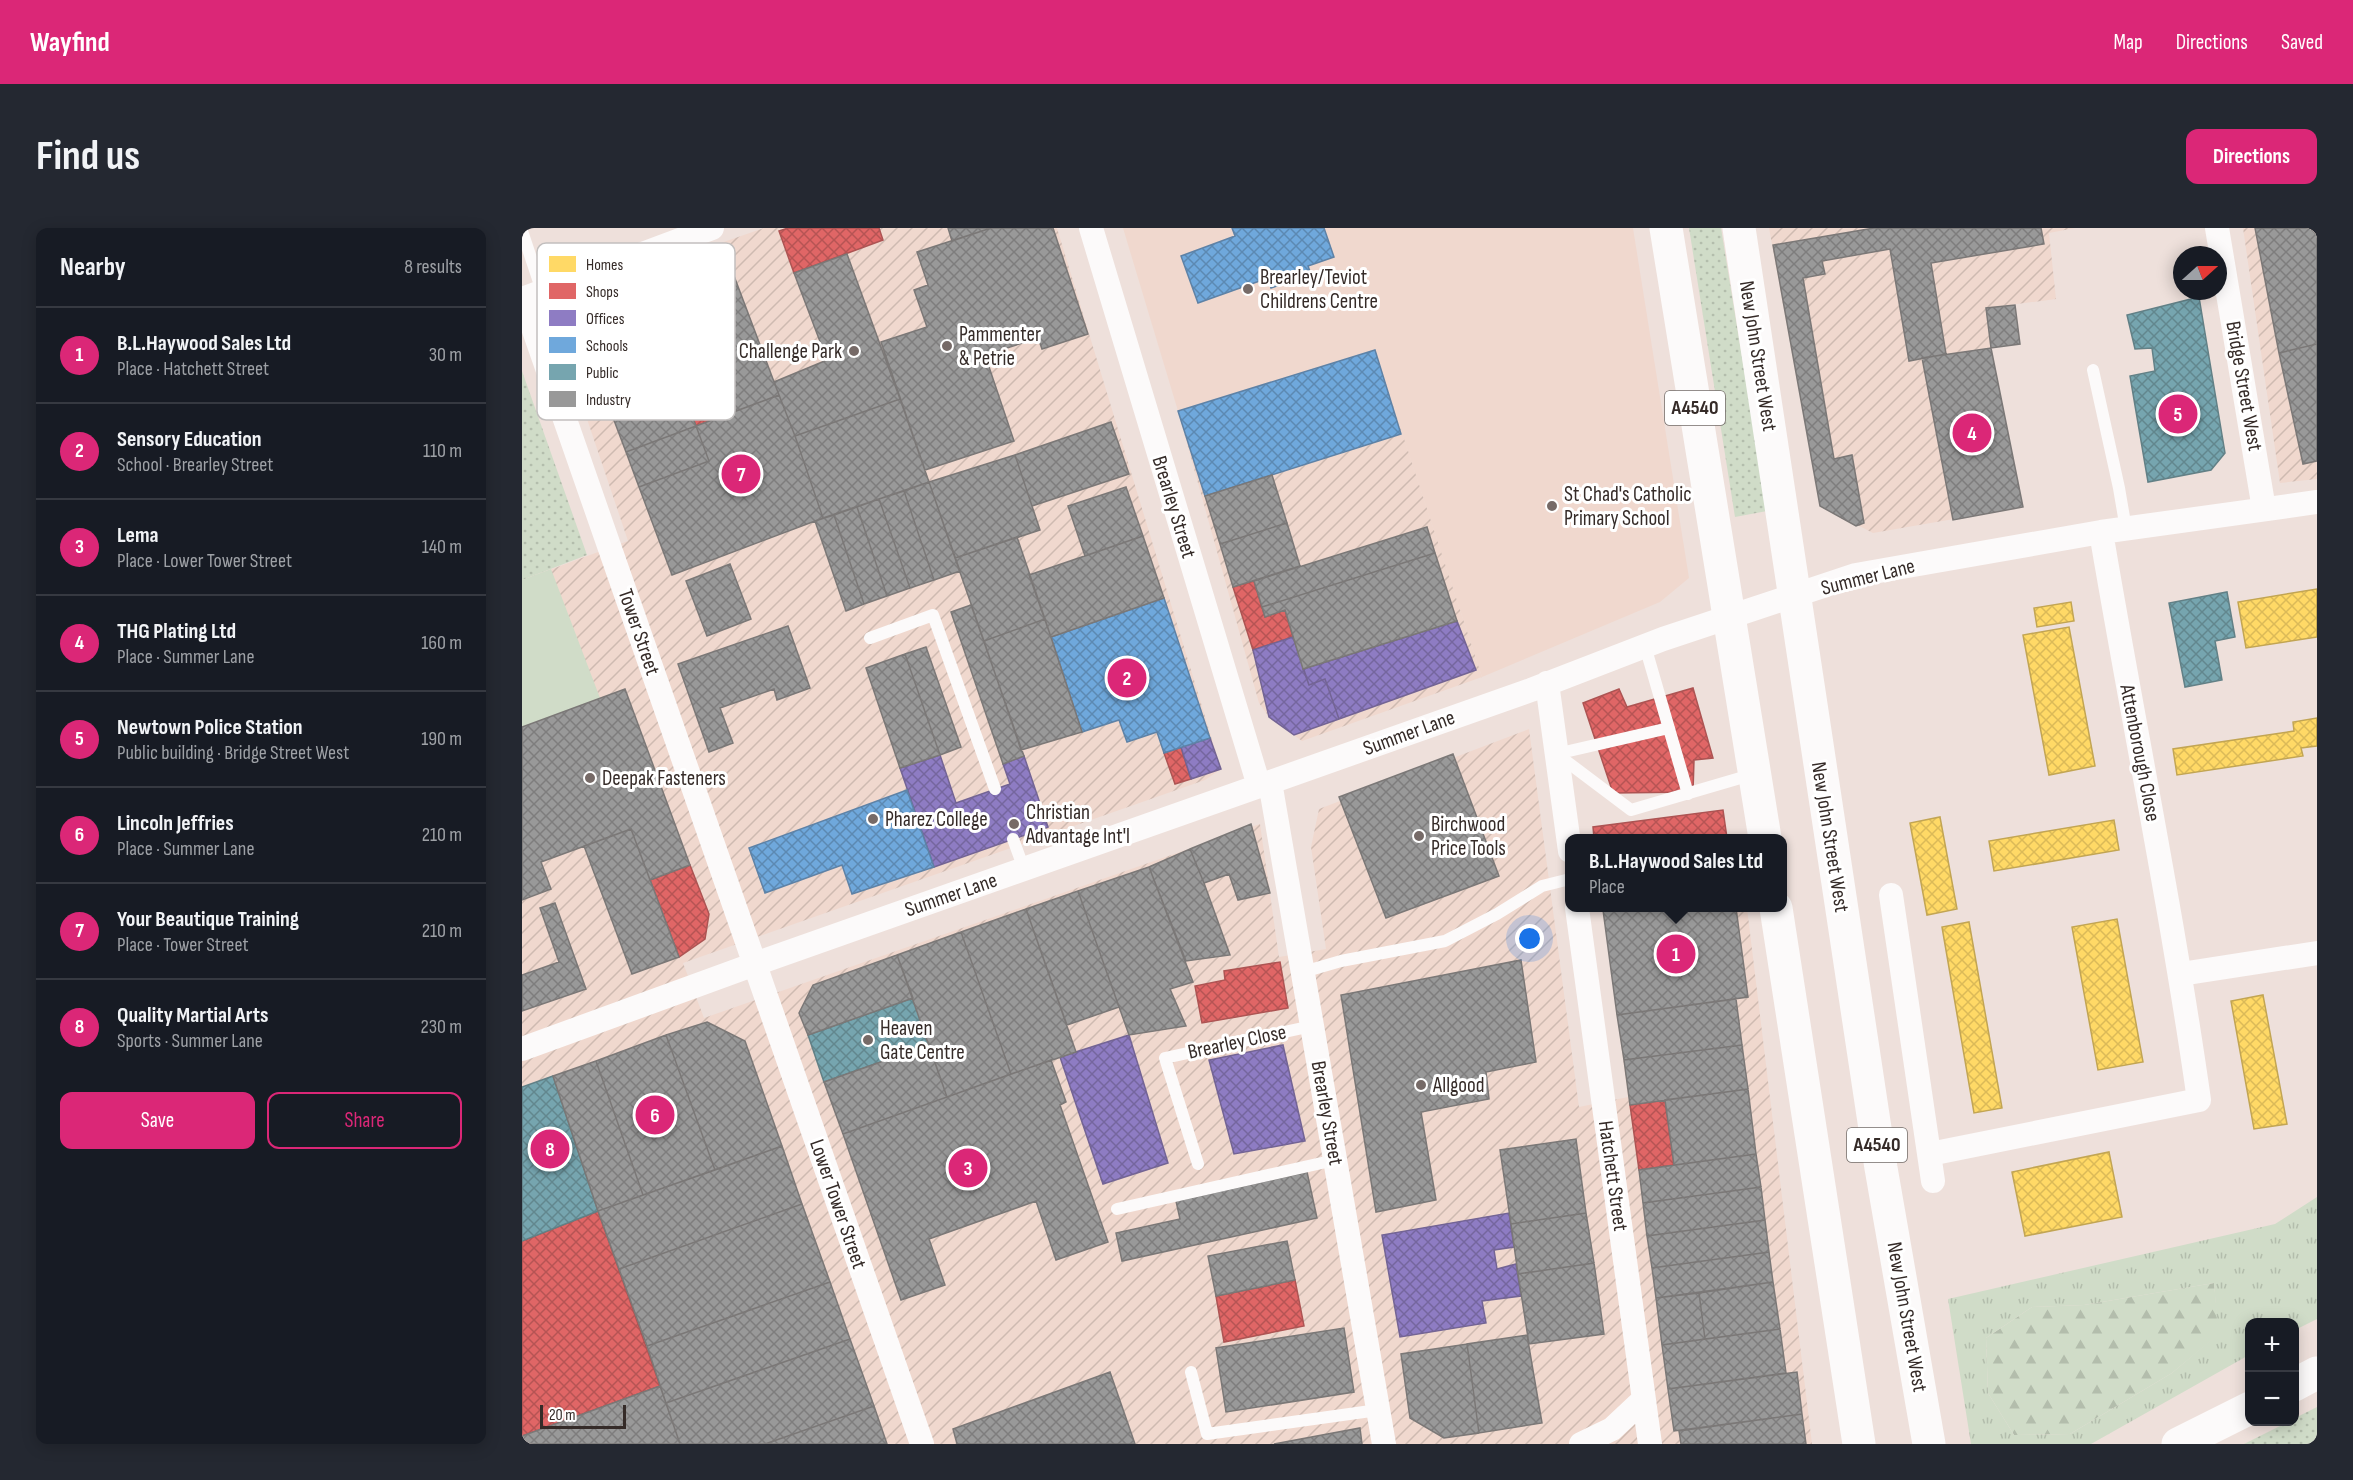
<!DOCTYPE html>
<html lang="en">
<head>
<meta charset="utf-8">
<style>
	:root { --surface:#171b24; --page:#242831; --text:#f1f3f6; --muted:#9ea1a6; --line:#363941; --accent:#db2777 }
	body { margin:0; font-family:"Sofia Sans Condensed",sans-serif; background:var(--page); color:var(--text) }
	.controls { position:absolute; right:18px; bottom:18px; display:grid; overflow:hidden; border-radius:12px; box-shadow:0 3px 15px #0003 }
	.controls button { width:54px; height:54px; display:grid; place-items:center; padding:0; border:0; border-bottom:2px solid var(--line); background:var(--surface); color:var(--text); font:30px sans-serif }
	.compass { position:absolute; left:1651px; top:18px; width:54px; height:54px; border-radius:50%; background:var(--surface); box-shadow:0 3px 15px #0003; rotate:69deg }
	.scale { position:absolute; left:18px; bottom:15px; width:86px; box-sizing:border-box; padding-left:6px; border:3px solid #352b28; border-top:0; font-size:16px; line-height:21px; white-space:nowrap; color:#352b28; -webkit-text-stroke:4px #fff; paint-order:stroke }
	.you { position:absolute; left:1008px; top:711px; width:21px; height:21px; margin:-15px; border:4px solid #fff; border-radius:50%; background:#1a73e8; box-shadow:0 0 0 9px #1a73e833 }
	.badge { display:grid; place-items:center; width:39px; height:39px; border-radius:50%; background:var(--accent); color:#fff; font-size:20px; font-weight:700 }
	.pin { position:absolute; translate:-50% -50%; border:3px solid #fff; box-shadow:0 2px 6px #0006 }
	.popup { position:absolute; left:1043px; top:606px; width:222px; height:78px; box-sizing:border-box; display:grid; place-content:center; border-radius:12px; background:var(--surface); filter:drop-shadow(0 2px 4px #0005); font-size:20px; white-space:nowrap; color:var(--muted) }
	.popup b { font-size:22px; color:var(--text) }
	.popup::after { content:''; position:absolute; left:50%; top:100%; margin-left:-12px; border:12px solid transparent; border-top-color:var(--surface) }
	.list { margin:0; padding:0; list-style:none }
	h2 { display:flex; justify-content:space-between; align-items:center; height:78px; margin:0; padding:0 24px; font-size:26px }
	h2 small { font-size:20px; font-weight:400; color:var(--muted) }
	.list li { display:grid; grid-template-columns:39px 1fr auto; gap:18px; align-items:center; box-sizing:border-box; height:96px; padding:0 24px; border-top:2px solid var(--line) }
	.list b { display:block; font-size:22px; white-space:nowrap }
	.list p { margin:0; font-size:20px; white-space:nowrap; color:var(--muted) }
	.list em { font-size:20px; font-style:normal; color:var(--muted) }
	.actions { display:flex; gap:12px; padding:18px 24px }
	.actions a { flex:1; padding:14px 0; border:2px solid var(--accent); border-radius:12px; text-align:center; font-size:21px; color:var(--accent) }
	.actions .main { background:var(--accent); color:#fff }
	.map { position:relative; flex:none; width:1795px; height:1216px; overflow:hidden; border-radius:12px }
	header { display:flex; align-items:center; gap:36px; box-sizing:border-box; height:84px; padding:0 30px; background:var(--accent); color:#fff }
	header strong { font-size:28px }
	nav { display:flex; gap:33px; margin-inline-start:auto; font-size:21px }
	.intro { display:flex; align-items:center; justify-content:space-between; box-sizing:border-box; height:144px; padding:0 36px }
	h1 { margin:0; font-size:42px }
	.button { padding:15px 27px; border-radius:12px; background:var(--accent); color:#fff; font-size:21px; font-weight:700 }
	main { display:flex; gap:36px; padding:0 36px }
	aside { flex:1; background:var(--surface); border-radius:12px; box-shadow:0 3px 15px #0003 }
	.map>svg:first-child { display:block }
	.built { fill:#f0d8ce }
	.industrial { fill:url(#industrial-furrows) }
	.grass { fill:url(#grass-dots) }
	.forest { fill:url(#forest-firs) }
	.park { fill:url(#park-tufts); fill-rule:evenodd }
	.pitch { fill:#d0dcc8 }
	.homes { fill:url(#homes-cross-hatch); stroke:#c2a553; stroke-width:1.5 }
	.shops { fill:url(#shops-cross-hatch); stroke:#ad5453; stroke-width:1.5 }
	.offices { fill:url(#offices-cross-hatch); stroke:#736494; stroke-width:1.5 }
	.schools { fill:url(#schools-cross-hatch); stroke:#5e82a6; stroke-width:1.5 }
	.public { fill:url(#public-cross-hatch); stroke:#628086; stroke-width:1.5 }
	.industry { fill:url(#industry-cross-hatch); stroke:#7b7877; stroke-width:1.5 }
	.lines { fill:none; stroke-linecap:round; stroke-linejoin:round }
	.service { stroke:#fcfafa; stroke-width:12 }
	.minor { stroke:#fcfafa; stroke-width:24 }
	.trunk { stroke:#fcfafa; stroke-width:33 }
	.poi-dot { fill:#766a67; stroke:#fff; stroke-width:2 }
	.labels { text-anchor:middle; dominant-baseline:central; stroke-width:6; stroke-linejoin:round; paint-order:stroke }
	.shield { fill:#fff; stroke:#726b68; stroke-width:1.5 }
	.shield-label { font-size:20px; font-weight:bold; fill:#352b28 }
	.poi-label { font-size:21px; fill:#352b28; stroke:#fff; text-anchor:start }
	.street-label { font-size:21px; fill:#352b28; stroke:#fff }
	.key { fill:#fff; stroke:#c2bfbe; stroke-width:1.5 }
	.key-label { font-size:16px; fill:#352b28 }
</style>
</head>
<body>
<header>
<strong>Wayfind</strong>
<nav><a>Map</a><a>Directions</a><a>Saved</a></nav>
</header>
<div class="intro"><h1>Find us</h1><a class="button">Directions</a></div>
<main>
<aside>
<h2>Nearby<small>8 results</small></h2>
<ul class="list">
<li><span class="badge">1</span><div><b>B.L.Haywood Sales Ltd</b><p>Place · Hatchett Street</p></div><em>30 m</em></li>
<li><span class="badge">2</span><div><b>Sensory Education</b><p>School · Brearley Street</p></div><em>110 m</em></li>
<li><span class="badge">3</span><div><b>Lema</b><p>Place · Lower Tower Street</p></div><em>140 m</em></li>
<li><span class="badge">4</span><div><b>THG Plating Ltd</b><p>Place · Summer Lane</p></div><em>160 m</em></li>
<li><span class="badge">5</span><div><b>Newtown Police Station</b><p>Public building · Bridge Street West</p></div><em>190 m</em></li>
<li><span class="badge">6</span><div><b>Lincoln Jeffries</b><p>Place · Summer Lane</p></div><em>210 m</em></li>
<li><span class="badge">7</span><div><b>Your Beautique Training</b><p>Place · Tower Street</p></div><em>210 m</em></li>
<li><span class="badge">8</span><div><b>Quality Martial Arts</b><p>Sports · Summer Lane</p></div><em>230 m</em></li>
</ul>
<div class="actions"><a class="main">Save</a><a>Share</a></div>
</aside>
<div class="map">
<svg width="1795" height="1216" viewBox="0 0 1795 1216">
	<defs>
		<pattern id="industrial-furrows" width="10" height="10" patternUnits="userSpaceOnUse" patternTransform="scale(1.5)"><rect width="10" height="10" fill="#f0d8ce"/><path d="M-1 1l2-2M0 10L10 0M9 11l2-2" fill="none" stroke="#cebab1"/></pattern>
		<pattern id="grass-dots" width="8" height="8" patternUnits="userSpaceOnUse" patternTransform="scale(1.5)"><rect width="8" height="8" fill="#d0dcc8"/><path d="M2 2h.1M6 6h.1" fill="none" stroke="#b3bdac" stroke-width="1.8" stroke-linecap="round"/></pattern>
		<pattern id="forest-firs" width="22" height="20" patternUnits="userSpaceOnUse" patternTransform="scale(1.5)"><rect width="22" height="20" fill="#d0dcc8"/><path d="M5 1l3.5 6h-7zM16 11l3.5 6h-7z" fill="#b3bdac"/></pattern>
		<pattern id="park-tufts" width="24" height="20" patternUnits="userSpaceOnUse" patternTransform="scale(1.5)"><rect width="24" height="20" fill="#d0dcc8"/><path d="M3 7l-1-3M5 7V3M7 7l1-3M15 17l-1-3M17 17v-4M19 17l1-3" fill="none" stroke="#b3bdac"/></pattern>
		<pattern id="homes-cross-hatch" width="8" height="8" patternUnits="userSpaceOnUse" patternTransform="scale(1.5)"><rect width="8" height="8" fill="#ffd966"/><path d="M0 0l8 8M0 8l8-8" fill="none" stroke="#dbba58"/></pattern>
		<pattern id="shops-cross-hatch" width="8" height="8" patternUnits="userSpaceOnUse" patternTransform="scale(1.5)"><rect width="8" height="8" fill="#e06666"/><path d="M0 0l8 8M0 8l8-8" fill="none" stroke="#b65454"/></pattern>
		<pattern id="offices-cross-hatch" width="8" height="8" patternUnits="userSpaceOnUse" patternTransform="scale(1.5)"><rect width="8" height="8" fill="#8e7cc3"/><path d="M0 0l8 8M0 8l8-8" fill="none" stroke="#75669e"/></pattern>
		<pattern id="schools-cross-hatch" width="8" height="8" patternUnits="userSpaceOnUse" patternTransform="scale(1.5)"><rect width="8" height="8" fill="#6fa8dc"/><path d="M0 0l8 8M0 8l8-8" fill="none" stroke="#5c89b2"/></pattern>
		<pattern id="public-cross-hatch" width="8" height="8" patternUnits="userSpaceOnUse" patternTransform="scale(1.5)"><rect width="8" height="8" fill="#76a5af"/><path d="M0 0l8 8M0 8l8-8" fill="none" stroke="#62878e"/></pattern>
		<pattern id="industry-cross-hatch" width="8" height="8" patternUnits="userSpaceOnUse" patternTransform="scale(1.5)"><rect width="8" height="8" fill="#999"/><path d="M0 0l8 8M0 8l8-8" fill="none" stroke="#7e7d7d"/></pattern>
	</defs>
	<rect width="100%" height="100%" fill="#eee0db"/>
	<path class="built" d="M601,0H1111L1167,350L1138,374L960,449L853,123L656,183Z"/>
	<path class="industrial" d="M242,0H535L699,541L683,552L161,735L182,790L738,596L757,729L804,721L789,619L797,581L1007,501L1057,879L1106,869L1081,680H1225L1290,1216H0V352L106,313L26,75Z
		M1247,0H1553L1527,5L1534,71L1465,80L1469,120L1501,279L1351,305L1298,278Z
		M1721,0H1795V251L1758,255Z
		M853,122L960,449L780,513L747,489L737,475L656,183Z"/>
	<path class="grass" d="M1167,0H1199L1245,283L1213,289Z
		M0,143L65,327L0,352Z
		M1795,1179V1216H1722L1766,1194H1772L1773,1190Z"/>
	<path class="forest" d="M1692,1055L1697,1106L1650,1145L1548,1206L1492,1207L1466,1165L1464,1110L1510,1079L1562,1077Z"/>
	<path class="park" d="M1795,969V1091L1773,1102L1772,1094H1728L1727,1127L1569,1216H1449L1426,1071L1753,996ZM1692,1055L1696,1106L1650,1145L1548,1206L1492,1207L1466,1165L1464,1110L1510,1079L1562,1077Z"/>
	<path class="pitch" d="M29,341L78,470L0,499V352Z"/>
	<path class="homes" d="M1795,361V409L1724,420L1716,374Z
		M1549,374L1552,393L1515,399L1512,380Z
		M1547,399L1573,538L1527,547L1501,407Z
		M1795,490V518L1779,520L1781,528L1655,547L1651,521L1772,503L1771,494Z
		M1418,589L1435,681L1405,687L1388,595Z
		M1592,592L1597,622L1472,643L1467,613Z
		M1595,691L1621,834L1576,842L1550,699Z
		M1447,694L1480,880L1452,885L1420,699Z
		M1741,767L1765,896L1732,901L1709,773Z
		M1587,924L1600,989L1503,1008L1490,944Z"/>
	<path class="shops" d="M266,0H357L361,12L272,45L257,3Z
		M153,43L206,186L174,198L120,55Z
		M732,353L743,389L763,382L771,409L731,422L711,359Z
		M1171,460L1191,530L1172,532L1171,564L1091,565L1061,475L1097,461L1105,479Z
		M659,519L669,551L653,556L642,525Z
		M1201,582L1205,610H1072L1071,599Z
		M168,637L187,686L183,711L157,729L128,652Z
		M758,734L766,780L680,795L673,758L703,752L702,743Z
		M1143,872L1152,937L1117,942L1108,877Z
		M76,983L138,1158L0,1208V1013Z
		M773,1052L782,1098L702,1114L694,1068Z"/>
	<path class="offices" d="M935,393L954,442L817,491L803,451L787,457L781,441Z
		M771,409L787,457L803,451L817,491L772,507L747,489L731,422Z
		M688,510L699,541L669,551L659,519Z
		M418,527L434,575L488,556L481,536L502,528L526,599L412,639L378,540Z
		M607,807L646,935L581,956L538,829Z
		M761,817L783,913L712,926L687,832Z
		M987,985L992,1019L972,1022L975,1041L994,1036L999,1068L960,1073L964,1095L878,1109L860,1007Z"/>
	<path class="schools" d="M710,0H802L812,29L786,38L789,46L749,60L746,50L676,75L659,28L713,8Z
		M853,122L879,206L683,268L656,183Z
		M642,370L688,510L642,525L635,504L605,514L597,492L560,504L529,409Z
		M385,562L412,639L330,666L320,637L243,665L227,620Z"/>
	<path class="public" d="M1677,69L1703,225L1689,242L1626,254L1608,148L1633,143L1630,120L1613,121L1605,87Z
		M1705,364L1713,409L1693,413L1700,452L1663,459L1647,375Z
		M391,770L407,817L302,854L286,807Z
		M31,848L76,983L0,1013V859Z"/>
	<path class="industry" d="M426,0H469L430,13Z
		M469,0H531L566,106L520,121L516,110L463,127L492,213L403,242L359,114L405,99L392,62L406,57L395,24Z
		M1352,0H1519L1522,16L1409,35L1424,126L1387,133L1368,21L1300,33L1303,46L1281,50L1312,231L1330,227L1342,295L1334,298L1298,278L1251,17Z
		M1733,0H1795V116L1757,125Z
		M203,24L257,167L206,186L153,43Z
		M325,26L378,171L273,208L252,154L305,132L272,45Z
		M120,55L174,198L104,224L50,81Z
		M1493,77L1498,116L1469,120L1464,80Z
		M1795,116V233L1781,236L1757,125Z
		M1469,120L1501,279L1431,292L1400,130Z
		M257,167L273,208L301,290L150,347L117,259L187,233L174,198Z
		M378,171L407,254L301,290L273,208Z
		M589,194L607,246L510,278L493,227Z
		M174,198L187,233L117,259L104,224Z
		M493,227L518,302L433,330L407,254Z
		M750,247L765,295L698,316L683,268Z
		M407,254L438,343L412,352L382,263Z
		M604,259L621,308L563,328L546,278Z
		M382,263L412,352L388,360L357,271Z
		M357,271L388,360L365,368L335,279Z
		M335,279L365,368L342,376L312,287Z
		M312,287L342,376L324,383L293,293Z
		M765,295L778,338L711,359L698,316Z
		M905,299L913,325L740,379L732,353Z
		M621,308L642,370L529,409L507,347Z
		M495,309L523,391L462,413L433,330Z
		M913,325L935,393L781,441L763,382L743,389L740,379Z
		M208,336L229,391L185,408L164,353Z
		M449,377L502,528L481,536L429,384Z
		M523,391L560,504L499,522L462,413Z
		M266,398L288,460L255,472L252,461L198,480L211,515L187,524L156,436Z
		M404,419L439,519L418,527L383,426Z
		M383,426L418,527L378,540L344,440Z
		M103,461L168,637L128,652L109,601L19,634L29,661L0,672V499Z
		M931,526L977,648L864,690L817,569Z
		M729,596L748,665L716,672L707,646L682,655L668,621Z
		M109,601L157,729L110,746L62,618Z
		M668,621L682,655L708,727L664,733L627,639Z
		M627,639L671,754L648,761L664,798L607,807L556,663Z
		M556,663L597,779L545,797L504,681Z
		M33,675L64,761L0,783V747L37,734L18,680Z
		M1102,680H1214L1226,769L1095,787L1081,682Z
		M504,681L554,824L489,846L439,704Z
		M439,704L489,846L425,869L375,727Z
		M375,727L391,770L286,807L277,785L291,757Z
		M999,732L1014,834L964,844L967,871L899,884L914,972L854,984L819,767Z
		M1214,771L1220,817L1102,832L1095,787Z
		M185,794L223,813L260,918L193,942L144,807Z
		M144,807L193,942L121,967L74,833Z
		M407,817L425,869L321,906L302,854Z
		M1220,817L1226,861L1108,877L1102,832Z
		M529,832L544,874L538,877L586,1014L534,1032L514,973L407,1011L423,1057L379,1072L321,906Z
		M74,833L121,967L76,983L31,848Z
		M1226,861L1234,926L1152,937L1143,872Z
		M1054,911L1064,985L989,996L978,922Z
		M260,918L280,976L97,1041L76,983Z
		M1234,926L1239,959L1121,975L1117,942Z
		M785,944L795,990L600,1033L594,1005L658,991L654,973Z
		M1239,959L1243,992L1125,1008L1121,975Z
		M280,976L308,1054L125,1118L97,1041Z
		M1064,985L1072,1035L996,1046L989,996Z
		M1243,992L1247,1024L1130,1040L1125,1008Z
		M765,1013L773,1052L694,1068L686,1028Z
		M1247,1024L1251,1054L1134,1070L1130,1040Z
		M1072,1035L1082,1106L1007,1116L996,1046Z
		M308,1054L328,1111L144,1175L125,1118Z
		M1251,1054L1258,1101L1183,1111L1177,1065Z
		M1177,1065L1183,1111L1140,1117L1134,1070Z
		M822,1100L832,1164L704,1184L694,1120Z
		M1258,1101L1264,1145L1146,1161L1140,1117Z
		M1005,1107L1020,1195L957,1205L945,1116Z
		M328,1111L352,1178L243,1216H158L144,1175Z
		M945,1116L957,1205L922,1210L888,1190L879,1126Z
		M588,1144L613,1216H435L431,1201Z
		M1275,1144L1280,1186L1152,1203L1146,1161Z
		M138,1158L158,1216H0V1208Z
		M352,1178L365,1216H243Z
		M1280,1186L1284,1216H1159L1157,1203Z
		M838,1200L840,1216H752Z"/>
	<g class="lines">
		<path class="service" d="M0,3L20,63
			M1571,142L1597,260L1604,301
			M348,410L411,387L473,561
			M1123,418L1166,566
			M1034,526L1147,500
			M1036,527L1109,582L1232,546
			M491,611L502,641
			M781,744L819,733L923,713L975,686L1020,658L1048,651
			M676,936L643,830L790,798
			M595,981L813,932
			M669,1144L685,1206L856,1182"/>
		<path class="minor" d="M569,0L737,558
			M1695,0L1742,281
			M0,71L190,0
			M1,71L400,1216
			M1025,455L1048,623
			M748,554L862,1216
			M1369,667L1411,953
			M1055,680L1128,1216
			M1659,746L1795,725
			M0,821L233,736L1009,462L1141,411L1334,347L1579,304L1795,274
			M1408,926L1677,872C1650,682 1611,494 1579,304
			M1059,1216L1090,1201L1121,1172"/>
		<path class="trunk" d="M1144,0L1243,610
			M1217,0L1359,940L1407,1216
			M1254,680L1337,1216
			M1772,1157L1795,1145
			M1656,1216L1728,1180"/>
	</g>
	<g class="poi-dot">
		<circle cx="726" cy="61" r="6"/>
		<circle cx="425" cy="118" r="6"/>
		<circle cx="332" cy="123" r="6"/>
		<circle cx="1030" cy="278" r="6"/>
		<circle cx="68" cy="550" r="6"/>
		<circle cx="351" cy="591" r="6"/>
		<circle cx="492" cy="596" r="6"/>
		<circle cx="897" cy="608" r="6"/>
		<circle cx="346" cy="812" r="6"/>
		<circle cx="899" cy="857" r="6"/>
	</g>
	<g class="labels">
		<g class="shield">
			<rect x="1143" y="163" width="60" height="34" rx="4.5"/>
			<rect x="1325" y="900" width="60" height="34" rx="4.5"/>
		</g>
		<g class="shield-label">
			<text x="1173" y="180">A4540</text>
			<text x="1355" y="917">A4540</text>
		</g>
		<g class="poi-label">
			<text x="738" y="49">Brearley/Teviot<tspan x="738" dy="24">Childrens Centre</tspan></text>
			<text x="437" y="106">Pammenter<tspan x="437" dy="24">&amp; Petrie</tspan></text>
			<text x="320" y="123" text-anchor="end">Challenge Park</text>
			<text x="1042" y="266">St Chad's Catholic<tspan x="1042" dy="24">Primary School</tspan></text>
			<text x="80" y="550">Deepak Fasteners</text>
			<text x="504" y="584">Christian<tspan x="504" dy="24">Advantage Int'l</tspan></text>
			<text x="363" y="591">Pharez College</text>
			<text x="909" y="596">Birchwood<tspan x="909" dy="24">Price Tools</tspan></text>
			<text x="358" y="800">Heaven<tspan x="358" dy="24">Gate Centre</tspan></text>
			<text x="911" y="857">Allgood</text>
		</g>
		<g class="street-label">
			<text transform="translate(1236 128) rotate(81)">New John Street West</text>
			<text transform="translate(1722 158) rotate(80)">Bridge Street West</text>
			<text transform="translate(652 279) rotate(73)">Brearley Street</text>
			<text transform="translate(1346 349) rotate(-14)">Summer Lane</text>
			<text transform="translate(117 404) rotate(71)">Tower Street</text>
			<text transform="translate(887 505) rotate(-20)">Summer Lane</text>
			<text transform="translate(1618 525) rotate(79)">Attenborough Close</text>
			<text transform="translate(1308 609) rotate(81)">New John Street West</text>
			<text transform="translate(429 667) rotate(-19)">Summer Lane</text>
			<text transform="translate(715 814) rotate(-12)">Brearley Close</text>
			<text transform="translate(805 885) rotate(80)">Brearley Street</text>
			<text transform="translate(1091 948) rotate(82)">Hatchett Street</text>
			<text transform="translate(316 976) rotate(71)">Lower Tower Street</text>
			<text transform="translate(1385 1089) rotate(80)">New John Street West</text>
		</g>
	</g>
	<rect x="15" y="15" width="198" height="177" rx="9" class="key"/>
	<rect x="27" y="28" width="27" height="16" fill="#ffd966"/>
	<rect x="27" y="55" width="27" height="16" fill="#e06666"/>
	<rect x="27" y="82" width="27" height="16" fill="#8e7cc3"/>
	<rect x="27" y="109" width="27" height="16" fill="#6fa8dc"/>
	<rect x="27" y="136" width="27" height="16" fill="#76a5af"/>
	<rect x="27" y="163" width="27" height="16" fill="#999"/>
	<g class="key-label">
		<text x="64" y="42">Homes</text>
		<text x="64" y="69">Shops</text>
		<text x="64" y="96">Offices</text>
		<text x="64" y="123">Schools</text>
		<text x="64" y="150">Public</text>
		<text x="64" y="177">Industry</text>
	</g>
</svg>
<div class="controls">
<button>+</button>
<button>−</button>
</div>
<svg class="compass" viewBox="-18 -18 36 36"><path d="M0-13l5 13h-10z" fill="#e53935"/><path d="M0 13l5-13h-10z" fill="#9ea1a6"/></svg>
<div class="scale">20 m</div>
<div class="you"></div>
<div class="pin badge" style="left:1154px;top:726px">1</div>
<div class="popup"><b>B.L.Haywood Sales Ltd</b>Place</div>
<div class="pin badge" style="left:605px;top:450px">2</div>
<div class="pin badge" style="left:446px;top:940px">3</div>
<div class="pin badge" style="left:1450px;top:205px">4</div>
<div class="pin badge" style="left:1656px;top:186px">5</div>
<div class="pin badge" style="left:133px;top:887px">6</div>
<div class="pin badge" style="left:219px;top:246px">7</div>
<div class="pin badge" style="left:28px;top:921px">8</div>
</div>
</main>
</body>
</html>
